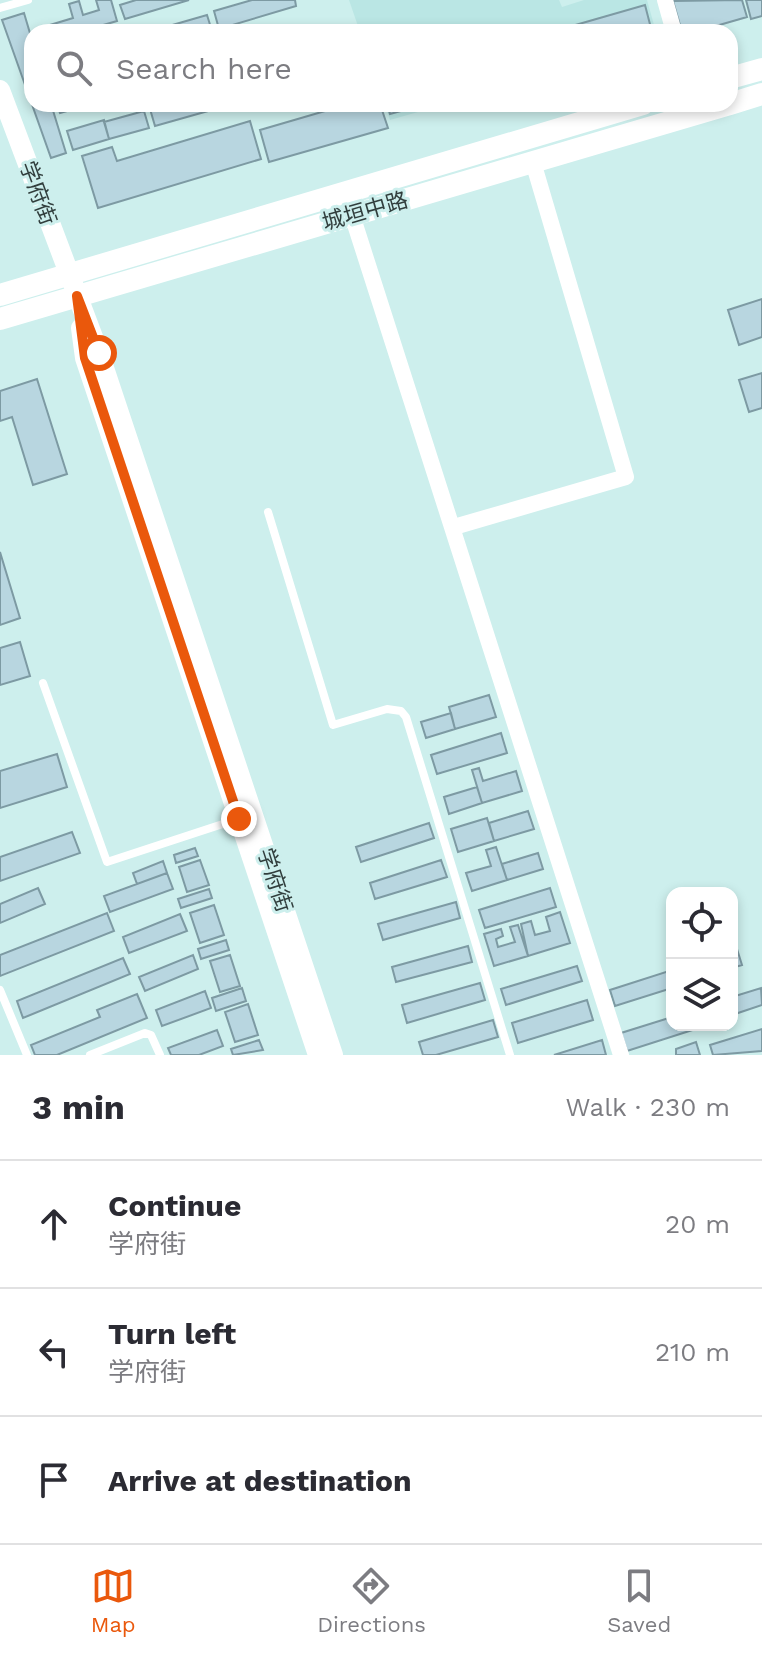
<!DOCTYPE html>
<html lang="en">
<head>
<meta charset="utf-8">
<style>
	:root { --surface:#fff; --page:#f7f7f7; --text:#2b2b33; --muted:#7c7c81; --line:#e1e1e2; --accent:#ea580c }
	body { margin:0; font-family:"Work Sans","Noto Sans SC",sans-serif; background:var(--page); color:var(--text) }
	.controls { position:absolute; right:24px; bottom:24px; display:grid; overflow:hidden; border-radius:16px; box-shadow:0 4px 12px #0003 }
	.controls button { width:72px; height:72px; display:grid; place-items:center; padding:0; border:0; border-bottom:2px solid var(--line); background:var(--surface); color:var(--text); font:40px sans-serif }
	.stop { position:absolute; width:24px; height:24px; margin:-18px; border:6px solid #ea580c; border-radius:50%; background:#fff }
	.stop.end { background:#ea580c; border-color:#fff; box-shadow:0 2px 8px #0008 }
	.list { margin:0; padding:0; list-style:none }
	h2 { display:flex; justify-content:space-between; align-items:center; height:104px; margin:0; padding:0 32px; font-size:34px }
	h2 small { font-size:26px; font-weight:400; color:var(--muted) }
	.list li { display:grid; grid-template-columns:52px 1fr auto; gap:24px; align-items:center; box-sizing:border-box; height:128px; padding:0 32px; border-top:2px solid var(--line) }
	.list b { display:block; font-size:30px; white-space:nowrap }
	.list p { margin:0; font-size:26px; white-space:nowrap; color:var(--muted) }
	.list em { font-size:26px; font-style:normal; color:var(--muted) }
	.icon { flex:none; width:44px; height:44px; fill:none; stroke:currentColor; stroke-width:2; stroke-linecap:round; stroke-linejoin:round }
	.map { position:relative; flex:none; width:762px; height:1055px; overflow:hidden }
	.search { position:absolute; background:var(--surface); box-shadow:0 4px 12px #0003; left:24px; right:24px; top:24px; height:88px; display:flex; align-items:center; gap:20px; box-sizing:border-box; padding:0 28px; border-radius:24px; color:var(--muted); font-size:30px }
	.sheet { height:488px; background:var(--surface) }
	nav { display:flex; justify-content:space-around; align-items:center; box-sizing:border-box; height:112px; border-top:2px solid var(--line); background:var(--surface); font-size:22px; color:var(--muted) }
	nav a { display:grid; justify-items:center; gap:4px }
	nav .on { color:var(--accent) }
	.map>svg:first-child { display:block }
	.built { fill:#bae6e4 }
	.building { fill:#b8d6e0; stroke:#7d9aa3; stroke-width:2 }
	.lines { fill:none; stroke-linecap:round; stroke-linejoin:round }
	.service { stroke:#fff; stroke-width:8 }
	.minor { stroke:#fff; stroke-width:16 }
	.tertiary { stroke:#fff; stroke-width:20 }
	.secondary { stroke:#fff; stroke-width:22 }
	.route { stroke:#ea580c; stroke-width:10 }
	.labels { text-anchor:middle; dominant-baseline:central; stroke-width:6; stroke-linejoin:round; paint-order:stroke }
	.street-label { font-size:22px; fill:#313e3d; stroke:#cdefed }
</style>
</head>
<body>
<div class="map">
<svg width="762" height="1055" viewBox="0 0 762 1055">
	<rect width="100%" height="100%" fill="#cdefed"/>
	<path class="built" d="M349,0H559L562,7L584,0H647L656,32H360Z
		M385,104H446L390,120Z"/>
	<path class="building" d="M96,0H111L117,21L79,32H41L40,28L73,18L69,4L79,1L83,15L99,10Z
		M136,0H189L125,19L120,5Z
		M252,0H295L296,6L219,29L214,11Z
		M742,0L747,17L695,32H682L673,1Z
		M746,0H762V16L751,19Z
		M645,5L652,32H551Z
		M24,13L32,40V104H51L66,153L51,158L2,20Z
		M207,15L212,31L208,32H148Z
		M57,104H92L60,113Z
		M167,104H233L155,126L150,109Z
		M349,104H380L388,128L269,162L260,130Z
		M387,104H426L390,114Z
		M144,111L149,128L109,139L104,122Z
		M104,120L109,139L73,150L67,131Z
		M250,121L261,159L98,208L82,156L112,147L117,161Z
		M762,299V337L739,345L728,310Z
		M762,373V408L749,412L739,380Z
		M37,379L67,474L33,485L12,417L0,421V391Z
		M0,552L20,618L0,625Z
		M20,642L30,676L0,685V648Z
		M489,695L496,717L455,729L449,707Z
		M451,713L455,729L426,738L421,722Z
		M501,733L507,753L437,774L431,755Z
		M57,754L67,787L0,808V771Z
		M479,768L483,781L516,771L522,791L482,803L472,770Z
		M477,787L482,803L449,814L444,797Z
		M528,811L534,829L494,841L489,823Z
		M487,818L494,841L458,852L451,829Z
		M429,823L434,838L361,862L356,847Z
		M72,832L80,853L0,881V857Z
		M496,847L507,880L472,891L466,873L491,866L486,850Z
		M195,848L198,856L176,863L174,855Z
		M538,853L543,869L507,880L502,864Z
		M200,860L209,885L187,892L179,867Z
		M441,860L447,877L375,899L370,883Z
		M163,861L167,873L137,884L133,873Z
		M167,873L173,889L110,912L104,896Z
		M38,888L45,904L0,923V904Z
		M550,888L556,907L485,928L479,910Z
		M209,889L212,898L181,908L178,899Z
		M456,902L460,918L383,940L378,924Z
		M214,905L224,935L200,943L190,913Z
		M560,912L570,943L528,956L521,924L531,921L535,935L550,931L546,917Z
		M107,913L114,931L0,976V955Z
		M180,914L187,931L129,953L123,937Z
		M518,925L528,956L494,966L484,934L501,929L503,936L496,939L498,947L515,942L510,927Z
		M226,940L229,950L201,959L198,949Z
		M468,946L472,962L396,982L392,967Z
		M737,949L742,965L732,968V950Z
		M193,955L198,969L145,991L139,977Z
		M230,955L240,986L220,992L210,961Z
		M123,958L130,974L23,1018L17,1001Z
		M577,966L582,981L506,1005L501,989Z
		M672,970V988L615,1006L610,990Z
		M480,983L485,1000L407,1023L402,1005Z
		M242,988L246,1001L216,1011L212,998Z
		M761,988L762,1005L732,1015V997Z
		M205,991L211,1008L162,1026L156,1010Z
		M137,994L147,1018L57,1055H35L31,1045L100,1017L97,1010Z
		M587,1000L593,1020L518,1043L512,1023Z
		M248,1004L258,1035L235,1042L225,1012Z
		M672,1017V1025L705,1026L627,1051L621,1033Z
		M493,1020L498,1037L436,1055H423L419,1042Z
		M762,1029V1051L713,1055L710,1045Z
		M217,1030L223,1046L199,1055H171L168,1048Z
		M259,1040L263,1050L233,1055L231,1049Z
		M602,1040L606,1055H554Z
		M696,1042L700,1055H676V1049Z"/>
	<g class="lines">
		<path class="service" d="M0,8L28,0
			M268,512L333,725L387,709L401,711L406,717L510,1055
			M43,683L107,862L238,819
			M0,990L27,1055
			M90,1055L145,1033L151,1035L160,1055"/>
		<path class="minor" d="M665,0L674,32
			M352,215L621,1055
			M454,527L626,477L533,162"/>
		<path class="tertiary" d="M0,90L99,353L333,1055
			M81,328L85,358L318,1055"/>
		<path class="secondary" d="M730,78L762,69
			M730,104L762,94
			M0,295L643,104
			M0,319L730,104"/>
	</g>
	<g class="lines">
		<path class="route" d="M99,353L77,296L85,358L239,819"/>
	</g>
	<g class="labels">
		<g class="street-label">
			<text transform="translate(38 193) rotate(70)">学府街</text>
			<text transform="translate(365 211) rotate(-16)">城垣中路</text>
			<text transform="translate(275 880) rotate(72)">学府街</text>
		</g>
	</g>
</svg>
<div class="controls">
<button><svg class="icon" aria-label="locate" viewBox="0 0 24 24"><circle cx="12" cy="12" r="6"/><path d="M12 2v4M12 18v4M2 12h4M18 12h4"/></svg></button>
<button><svg class="icon" aria-label="layers" viewBox="0 0 24 24"><path d="M12 4l9 5-9 5-9-5zM3 14l9 5 9-5"/></svg></button>
</div>
<div class="stop" style="left:99px;top:353px"></div>
<div class="stop end" style="left:239px;top:819px"></div>
<div class="search"><svg class="icon" aria-label="search" viewBox="0 0 24 24"><circle cx="10" cy="10" r="6"/><path d="M15 15l6 6"/></svg>Search here</div>
</div>
<section class="sheet">
<h2>3 min<small>Walk · 230 m</small></h2>
<ul class="list">
<li><svg class="icon" aria-label="ahead" viewBox="0 0 24 24"><path d="M12 20V5M6 11l6-6 6 6"/></svg><div><b>Continue</b><p>学府街</p></div><em>20 m</em></li>
<li><svg class="icon" aria-label="left" viewBox="0 0 24 24"><path d="M17 20v-9H6M10 6l-5 5 5 5"/></svg><div><b>Turn left</b><p>学府街</p></div><em>210 m</em></li>
<li><svg class="icon" aria-label="arrive" viewBox="0 0 24 24"><path d="M6 21V4h12l-3 4 3 4H6"/></svg><div><b>Arrive at destination</b></div></li>
</ul>
</section>
<nav>
<a class="on"><svg class="icon" aria-label="map" viewBox="0 0 24 24"><path d="M3 6l6-2 6 2 6-2v14l-6 2-6-2-6 2zM9 4v14M15 6v14"/></svg>Map</a>
<a><svg class="icon" aria-label="directions" viewBox="0 0 24 24"><path d="M12 3l9 9-9 9-9-9zM9 14v-3h6M13 9l2 2-2 2"/></svg>Directions</a>
<a><svg class="icon" aria-label="saved" viewBox="0 0 24 24"><path d="M7 4h10v16l-5-4-5 4z"/></svg>Saved</a>
</nav>
</body>
</html>
